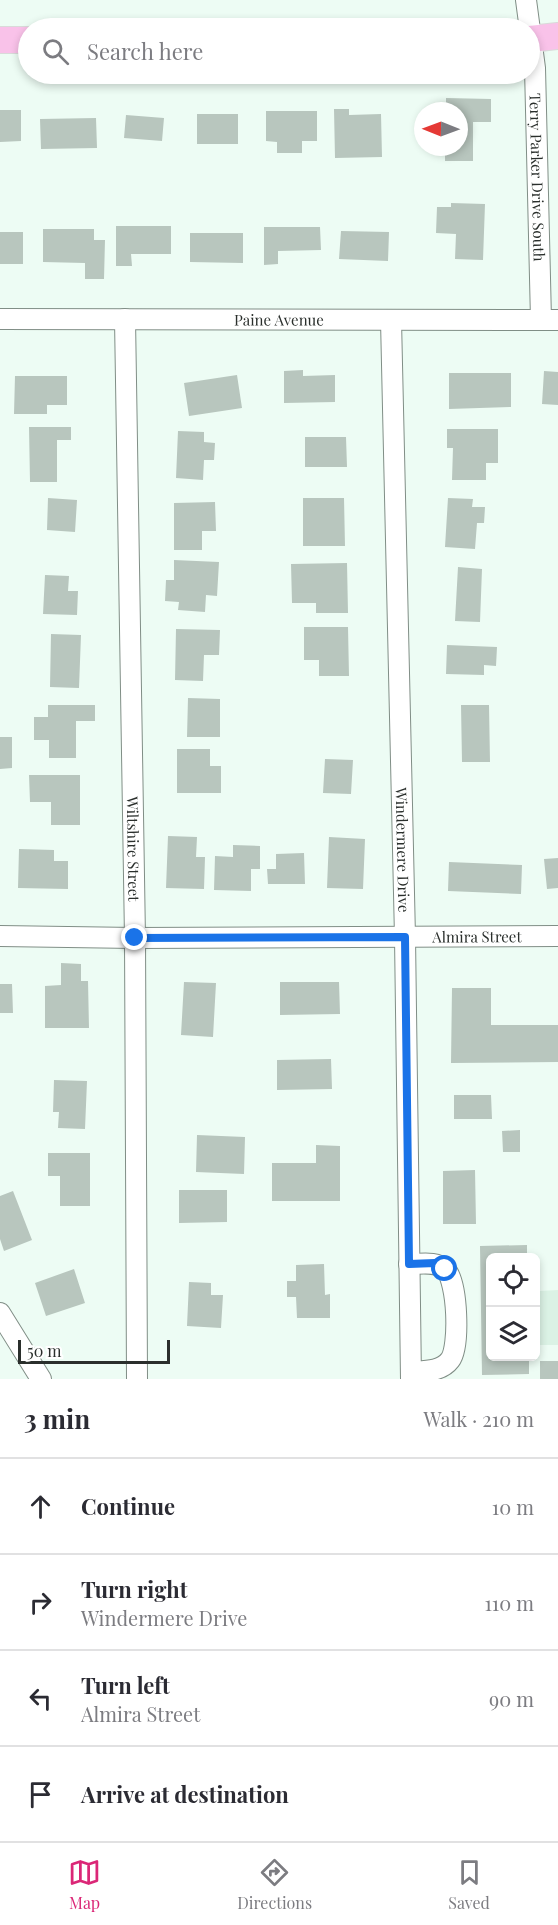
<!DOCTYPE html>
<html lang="en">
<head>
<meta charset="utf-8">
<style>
	:root { --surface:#fff; --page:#f2f2f3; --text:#2b2b33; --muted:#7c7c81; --line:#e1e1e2; --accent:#db2777 }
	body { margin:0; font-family:"Playfair Display",serif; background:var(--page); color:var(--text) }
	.controls { position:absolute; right:18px; bottom:18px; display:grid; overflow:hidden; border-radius:9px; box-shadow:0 3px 9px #0003 }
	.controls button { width:54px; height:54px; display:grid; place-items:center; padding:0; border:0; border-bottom:2px solid var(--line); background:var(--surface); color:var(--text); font:30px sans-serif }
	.compass { position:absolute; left:414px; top:102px; width:54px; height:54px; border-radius:50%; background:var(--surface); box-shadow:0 3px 9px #0003; rotate:271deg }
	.scale { position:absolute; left:18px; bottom:15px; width:152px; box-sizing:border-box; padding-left:6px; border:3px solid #2a2f2c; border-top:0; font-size:16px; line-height:21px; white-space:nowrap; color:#2a2f2c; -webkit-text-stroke:4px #fff; paint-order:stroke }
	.stop { position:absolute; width:18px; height:18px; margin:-14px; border:4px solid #1a73e8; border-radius:50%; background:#fff }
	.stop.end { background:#1a73e8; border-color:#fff; box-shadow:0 2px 6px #0008 }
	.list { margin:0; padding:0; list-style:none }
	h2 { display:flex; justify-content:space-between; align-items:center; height:78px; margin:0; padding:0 24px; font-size:26px }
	h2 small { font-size:20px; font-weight:400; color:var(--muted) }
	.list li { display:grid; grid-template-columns:39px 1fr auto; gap:18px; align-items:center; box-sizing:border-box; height:96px; padding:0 24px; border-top:2px solid var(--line) }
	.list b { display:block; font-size:22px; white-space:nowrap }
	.list p { margin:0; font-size:20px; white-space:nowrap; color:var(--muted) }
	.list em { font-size:20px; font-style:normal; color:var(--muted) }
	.icon { flex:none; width:33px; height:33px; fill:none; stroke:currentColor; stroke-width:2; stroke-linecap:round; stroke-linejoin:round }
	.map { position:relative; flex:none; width:558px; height:1379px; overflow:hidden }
	.search { position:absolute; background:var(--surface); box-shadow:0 3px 9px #0003; left:18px; right:18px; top:18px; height:66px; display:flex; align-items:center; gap:15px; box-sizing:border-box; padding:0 21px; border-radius:33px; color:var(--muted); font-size:22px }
	.sheet { height:462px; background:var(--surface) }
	nav { display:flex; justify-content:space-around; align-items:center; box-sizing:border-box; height:84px; border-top:2px solid var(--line); background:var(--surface); font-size:16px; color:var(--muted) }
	nav a { display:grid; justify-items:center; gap:3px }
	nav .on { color:var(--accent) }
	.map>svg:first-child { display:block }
	.built { fill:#dbf2e5 }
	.building { fill:#b8c6be }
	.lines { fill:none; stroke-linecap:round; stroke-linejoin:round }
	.minor-casing { stroke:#808e86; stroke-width:22 }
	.major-casing { stroke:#d9dad9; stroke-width:28 }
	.minor { stroke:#fff; stroke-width:20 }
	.major { stroke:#f9c2e9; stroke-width:26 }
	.route { stroke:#1a73e8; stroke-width:8 }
	.labels { text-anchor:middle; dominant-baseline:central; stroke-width:5; stroke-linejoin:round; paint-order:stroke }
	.street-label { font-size:15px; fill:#2a2f2c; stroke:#fff }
</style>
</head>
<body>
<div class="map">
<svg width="558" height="1379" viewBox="0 0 558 1379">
	<rect width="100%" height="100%" fill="#edfcf4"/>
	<path class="built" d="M558,1290V1345H540V1291Z"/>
	<path class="building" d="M446,98L491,99V122H473V161H445V147H459V111H446Z
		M334,109H349V115L381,114L382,157L335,158Z
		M0,110H21V141L0,142Z
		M266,111H317V141H302V153H277V142L266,141Z
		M197,114H238V144H197Z
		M126,115L164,118L162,141L124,138Z
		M96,118L97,148L41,149L40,119Z
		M451,203L485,204L483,260L455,259L456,234L436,233L437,207H451Z
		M116,226H171V254H131L132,266H116Z
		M264,227H320L321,250L278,251V264L264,265Z
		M43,229H94V240H105L104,279H85V263L43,262Z
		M341,231L389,232L388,261L339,259Z
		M0,232H23V264H0Z
		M190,233H243V263L190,262Z
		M303,370V376L335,375V402L284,403V371Z
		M544,371L558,372V405L542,404Z
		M449,373H511V407L449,409Z
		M237,375L242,408L189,416L184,383Z
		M15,376H67V405H47V414H14Z
		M29,427H71V440H57V482H30Z
		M447,429H498V463H486V480H452L453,448H447Z
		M178,431L204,432V442L215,443L214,460H204L203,480L176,478Z
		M305,437H346L347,467H305Z
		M48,498L77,500L75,532L47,530Z
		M303,498H344L345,546H303Z
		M448,498L473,499L472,507H485L484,523H477L475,549L445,547Z
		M215,502L216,531H202V550H174V503Z
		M174,560L219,562L217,596L206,595L205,612L178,610L179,602L165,601L166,580H174Z
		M347,563L348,613H316V603H292L291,564Z
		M458,567L482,569L480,622L455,621Z
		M45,575L69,576L68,591H78L77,615L43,614Z
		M304,627H348L349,676H319V660H304Z
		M176,629L220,630L219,655H204L203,681L175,680Z
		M51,634L81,635L79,688L50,687Z
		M447,645L497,647L496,666L484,665V675L446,674Z
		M188,698L220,699V737H187Z
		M48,705H95V721H76V758H49V740H34V717H48Z
		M461,705H489L490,762H462Z
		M0,737H12V768L0,769Z
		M177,749H210V766H221V793H177Z
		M325,759L353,760L351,794L323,793Z
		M29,775H80V825H51V802H30Z
		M168,836L197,837L196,857H205L204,889L166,888Z
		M329,837L365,839L363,889L327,888Z
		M233,845L260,846V869H251V891L214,890L215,856L233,857Z
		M19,849L54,850V861H68V889L18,888Z
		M304,853L305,884H268L267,869H276V854Z
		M558,858V888L547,889L544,859Z
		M449,862L522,865L521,894L448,891Z
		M61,963L81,964V981H88L89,1028H45V986L61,985Z
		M184,982L216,983L213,1037L181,1035Z
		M280,982H339L340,1014L280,1015Z
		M0,984H12L13,1013H0Z
		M452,988H491V1025H558V1062L451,1063Z
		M331,1059L332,1089L277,1090V1060Z
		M54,1080L87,1081L85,1129L58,1128L59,1112H53Z
		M454,1095H491L492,1119H454Z
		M520,1130V1152H503L502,1131Z
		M197,1135L245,1137L244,1174L196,1172Z
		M316,1145L340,1146V1201H272V1163H316Z
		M48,1153H90V1206H60V1176H48Z
		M475,1170L476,1224H443V1171Z
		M179,1190H227V1222L179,1223Z
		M13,1191L32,1240L4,1251L0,1239V1196Z
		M527,1245V1258H490V1356H529V1374L482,1375L480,1246Z
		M324,1264L325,1295L330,1294V1318H297L296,1297H287V1281H296V1265Z
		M74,1269L85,1303L46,1316L35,1283Z
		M189,1282L211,1283V1295H223L221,1328L187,1326Z
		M540,1361H558V1379H540Z"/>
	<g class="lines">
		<g class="minor-casing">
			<g id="minor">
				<path id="s1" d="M526,0L535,68L541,320"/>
				<path id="s2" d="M0,319L558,320"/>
				<path id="s3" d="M125,319L135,938L137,1379"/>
				<path id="s4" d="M391,320L405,937L411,1379"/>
				<path id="s5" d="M0,936L135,938L558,936"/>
				<path d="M409,1264C422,1264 436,1261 445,1269C458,1281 460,1347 450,1360C441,1372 424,1371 411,1372"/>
				<path d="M0,1313L41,1379"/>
			</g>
		</g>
		<g class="major-casing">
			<path id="major" d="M530,39L558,36
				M0,40H28"/>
		</g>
		<use href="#minor" class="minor"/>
		<use href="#major" class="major"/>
	</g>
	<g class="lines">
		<path class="route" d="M135,938L405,937L409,1264L435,1263L445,1269"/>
	</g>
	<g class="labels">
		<g class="street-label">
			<text stroke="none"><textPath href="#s1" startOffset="178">Terry Parker Drive South</textPath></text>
			<text stroke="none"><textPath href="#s2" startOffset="279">Paine Avenue</textPath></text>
			<text stroke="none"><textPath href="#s3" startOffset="530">Wiltshire Street</textPath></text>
			<text stroke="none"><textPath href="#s4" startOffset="530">Windermere Drive</textPath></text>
			<text stroke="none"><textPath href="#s5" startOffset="477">Almira Street</textPath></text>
		</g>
	</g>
</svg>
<div class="controls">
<button><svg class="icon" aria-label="locate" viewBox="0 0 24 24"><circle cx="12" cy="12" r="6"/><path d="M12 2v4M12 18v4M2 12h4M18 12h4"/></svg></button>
<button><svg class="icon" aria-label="layers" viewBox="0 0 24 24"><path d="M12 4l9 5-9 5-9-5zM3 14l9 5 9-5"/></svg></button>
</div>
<svg class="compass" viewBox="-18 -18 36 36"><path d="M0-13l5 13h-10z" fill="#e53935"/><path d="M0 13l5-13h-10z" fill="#7c7c81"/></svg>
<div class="scale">50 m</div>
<div class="stop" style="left:445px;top:1269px"></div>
<div class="stop end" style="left:135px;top:938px"></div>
<div class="search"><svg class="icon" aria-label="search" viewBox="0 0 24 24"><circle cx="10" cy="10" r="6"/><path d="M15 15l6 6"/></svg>Search here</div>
</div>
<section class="sheet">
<h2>3 min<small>Walk · 210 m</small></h2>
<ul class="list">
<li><svg class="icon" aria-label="ahead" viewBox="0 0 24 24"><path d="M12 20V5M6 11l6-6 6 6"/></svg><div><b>Continue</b></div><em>10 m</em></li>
<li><svg class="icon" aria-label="right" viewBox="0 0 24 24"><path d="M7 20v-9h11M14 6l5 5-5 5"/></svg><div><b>Turn right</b><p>Windermere Drive</p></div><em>110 m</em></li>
<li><svg class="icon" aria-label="left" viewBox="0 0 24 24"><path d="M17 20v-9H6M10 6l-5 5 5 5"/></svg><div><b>Turn left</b><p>Almira Street</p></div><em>90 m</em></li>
<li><svg class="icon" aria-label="arrive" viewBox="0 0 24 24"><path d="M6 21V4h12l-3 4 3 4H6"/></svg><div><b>Arrive at destination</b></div></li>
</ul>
</section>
<nav>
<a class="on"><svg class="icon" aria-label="map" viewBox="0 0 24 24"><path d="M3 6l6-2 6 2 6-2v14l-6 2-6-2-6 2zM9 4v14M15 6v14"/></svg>Map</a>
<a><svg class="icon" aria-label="directions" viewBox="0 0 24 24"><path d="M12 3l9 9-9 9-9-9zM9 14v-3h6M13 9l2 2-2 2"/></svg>Directions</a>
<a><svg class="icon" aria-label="saved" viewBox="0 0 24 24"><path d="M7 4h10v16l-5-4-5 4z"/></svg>Saved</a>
</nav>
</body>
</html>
